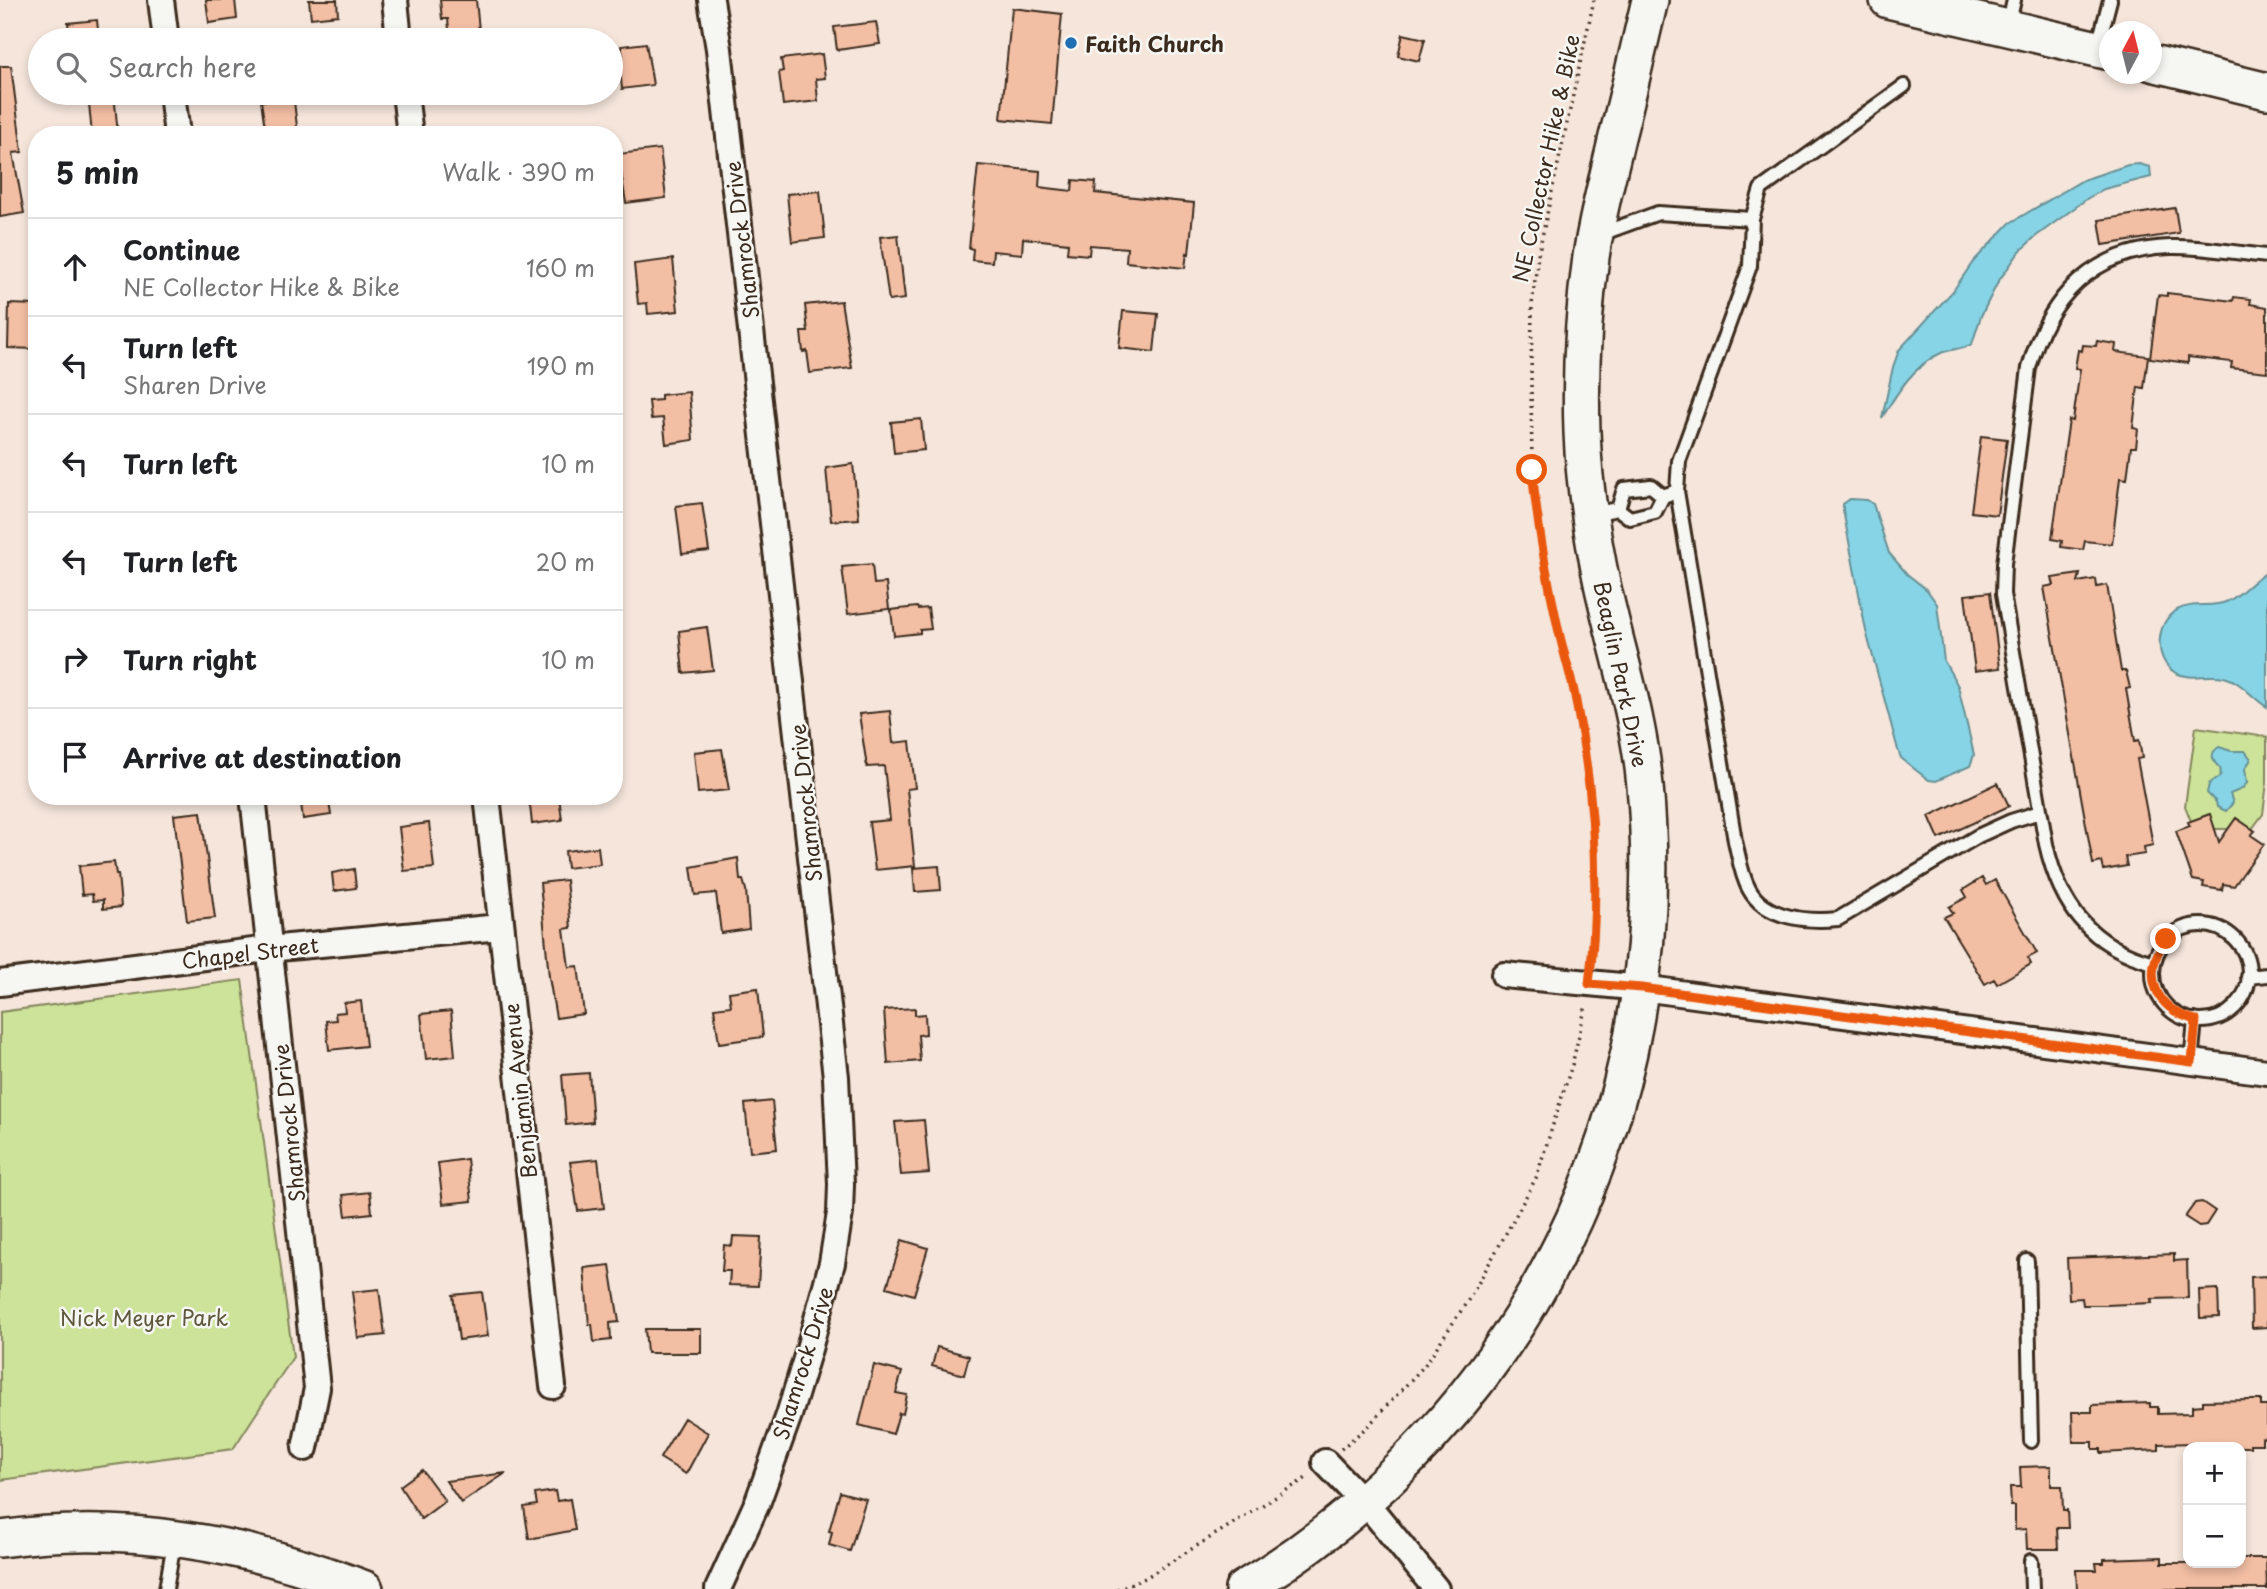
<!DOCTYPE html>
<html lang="en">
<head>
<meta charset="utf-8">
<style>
	:root { --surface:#fff; --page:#f2f2f2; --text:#202124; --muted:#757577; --line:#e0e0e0 }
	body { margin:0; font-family:"Playpen Sans",sans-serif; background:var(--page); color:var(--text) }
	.controls { position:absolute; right:21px; bottom:21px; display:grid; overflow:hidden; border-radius:14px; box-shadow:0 4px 10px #0003 }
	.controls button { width:63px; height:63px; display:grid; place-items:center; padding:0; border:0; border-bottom:2px solid var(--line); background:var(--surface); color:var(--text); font:35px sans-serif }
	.compass { position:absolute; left:2099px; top:21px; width:63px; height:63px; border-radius:50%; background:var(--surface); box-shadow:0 4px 10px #0003; rotate:7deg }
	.stop { position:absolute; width:21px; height:21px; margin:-16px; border:5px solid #ea580c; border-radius:50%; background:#fff }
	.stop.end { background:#ea580c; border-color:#fff; box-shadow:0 2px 7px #0008 }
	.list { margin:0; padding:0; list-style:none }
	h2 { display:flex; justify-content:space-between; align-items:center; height:91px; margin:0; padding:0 28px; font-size:30px }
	h2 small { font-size:23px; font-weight:400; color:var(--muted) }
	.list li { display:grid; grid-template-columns:46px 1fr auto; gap:21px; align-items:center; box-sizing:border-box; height:98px; padding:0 28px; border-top:2px solid var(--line) }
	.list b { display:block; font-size:26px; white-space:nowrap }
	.list p { margin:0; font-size:23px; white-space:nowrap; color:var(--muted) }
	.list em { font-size:23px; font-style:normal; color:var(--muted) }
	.icon { flex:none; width:38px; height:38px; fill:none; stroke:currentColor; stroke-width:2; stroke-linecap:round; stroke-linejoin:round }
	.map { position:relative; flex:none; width:2267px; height:1589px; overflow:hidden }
	.search { position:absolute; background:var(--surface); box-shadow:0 4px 10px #0003; left:28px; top:28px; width:595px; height:77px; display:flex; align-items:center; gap:18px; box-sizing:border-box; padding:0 24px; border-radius:38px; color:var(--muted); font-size:26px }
	.panel { position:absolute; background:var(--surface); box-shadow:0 4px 10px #0003; left:28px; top:126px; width:595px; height:679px; border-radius:28px }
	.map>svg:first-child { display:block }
	.green { fill:#cce399; stroke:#84865c; stroke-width:2 }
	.water { fill:#86d4e5; stroke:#689095; stroke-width:2 }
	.building { fill:#f2bea4; stroke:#3b2a1e; stroke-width:2 }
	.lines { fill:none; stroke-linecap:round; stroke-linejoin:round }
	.lane-casing { stroke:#3b2a1e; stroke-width:18 }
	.street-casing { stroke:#3b2a1e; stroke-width:30 }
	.secondary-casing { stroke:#3b2a1e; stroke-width:40 }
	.path { stroke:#3b2a1e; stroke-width:3.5; stroke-dasharray:2 5; stroke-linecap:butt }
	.lane { stroke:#f6f6f2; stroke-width:12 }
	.street { stroke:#f6f6f2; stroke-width:24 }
	.secondary { stroke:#f6f6f2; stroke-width:35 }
	.route { stroke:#ea580c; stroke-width:9 }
	.poi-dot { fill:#1f6fb2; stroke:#f6f6f2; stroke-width:2.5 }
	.labels { text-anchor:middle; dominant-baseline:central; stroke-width:5; stroke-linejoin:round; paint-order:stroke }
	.poi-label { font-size:21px; font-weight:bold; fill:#3b2a1e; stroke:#f6f6f2; text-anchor:start }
	.street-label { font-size:21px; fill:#3b2a1e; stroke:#f6f6f2 }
	.park-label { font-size:21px; fill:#5f583d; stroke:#f6f6f2 }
</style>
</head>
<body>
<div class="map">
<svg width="2267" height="1589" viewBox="0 0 2267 1589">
	<rect width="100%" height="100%" fill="#f5e5db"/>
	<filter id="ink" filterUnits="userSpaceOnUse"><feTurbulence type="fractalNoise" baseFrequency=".0143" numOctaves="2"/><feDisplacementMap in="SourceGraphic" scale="14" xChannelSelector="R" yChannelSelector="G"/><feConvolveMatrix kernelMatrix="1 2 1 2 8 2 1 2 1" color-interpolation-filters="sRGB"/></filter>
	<g filter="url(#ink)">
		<path class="green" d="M2196,727L2267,737V782L2263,814L2252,829H2215L2209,814L2191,821L2185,806Z
			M242,980L293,1357L233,1449L0,1480V1012Z"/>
		<path class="water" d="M2139,164L2150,167L2151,177L2104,189L2088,198L2035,237L2020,251L1998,282L1981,316L1972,344C1963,349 1951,349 1941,353C1914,365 1896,394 1882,418L1893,367L1899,350L1953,291L1973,262L2010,223L2083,180L2128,165Z
			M1850,499L1867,500L1873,504L1889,553L1907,574L1927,590L1937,604L1944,661L1958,686L1972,746L1974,755L1970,766L1936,781L1929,780L1917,771L1901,758L1898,750L1866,631L1843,510V504Z
			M2267,573V707C2252,698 2241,681 2224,677C2208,673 2191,681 2176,673C2153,661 2155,622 2177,610C2194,601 2211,609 2228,601C2243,594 2252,579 2267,573Z
			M2219,747L2231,751H2245L2251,759L2245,769L2247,783L2242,789L2230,794L2233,803L2226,811L2217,807L2216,802L2207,793L2209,784C2215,778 2223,779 2220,768C2212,761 2209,753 2219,747Z"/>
		<path class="building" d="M206,0H235L237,19L209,23Z
			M309,0H337L338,15L311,18Z
			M440,0H476L480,40H450L448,19H442Z
			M1012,8L1062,14L1052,124L1001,119Z
			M97,20L99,40H70L68,23Z
			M876,22L880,44L837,50L834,27Z
			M1403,34L1425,39L1419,61L1398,56Z
			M646,43L653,85L622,89L619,59L623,58L621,46Z
			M822,54L825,78L816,79L818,101L783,105L779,72L783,71L781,59Z
			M0,66H11L22,152L13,153L24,213L0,217Z
			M88,93H114L118,135H92Z
			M264,93H293L298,135H266L261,101H265Z
			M660,149L666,198L626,203L618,154Z
			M978,165L1040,171L1039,187L1072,191L1073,180L1096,182L1095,193L1194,203L1189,254L1187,253L1185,268L1126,262L1127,248L1090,245L1089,255L1067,253L1068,243L1023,238L1022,254L993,251L992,262L972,260L973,249L969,248Z
			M820,191L825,238L792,242L787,194Z
			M2175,208L2179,233L2103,245L2099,220Z
			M898,235L905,299L889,301L880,237Z
			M673,259L678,311L648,314L647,303L638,304L634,264Z
			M2167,293L2233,301L2234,297L2251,299L2250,304L2267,307V372L2231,368L2232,362L2188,357V363L2150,358L2158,295L2167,296Z
			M841,301L852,368L810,373L807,351L803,352L801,332H808L805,305Z
			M9,304L37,305L36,349L8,348Z
			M1123,311L1158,314L1154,352L1119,348Z
			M2097,341L2116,344L2115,352L2148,356L2144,388L2138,387L2133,428L2138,429L2136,447H2131L2127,479L2120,478L2112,544L2085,541L2083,550L2061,547L2062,541L2052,539L2069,420L2073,421L2080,369L2075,368L2078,350L2082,351L2083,345L2096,346Z
			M689,392L693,440L666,444L663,418L651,419L649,401L661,400V395Z
			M921,419L924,450L894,453L891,422Z
			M1981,436L2007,439L1997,515L1971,512Z
			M853,464L859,519L831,521L826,468Z
			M702,503L709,551L682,554L676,506Z
			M872,564L874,584L886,583L889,609L848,614L842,567Z
			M2080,574L2078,582L2096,579L2097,587L2107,585L2121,671H2126L2130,688L2126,689L2135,741L2139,740L2142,758L2137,759L2153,845L2144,847L2145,854L2125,857L2127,866L2104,870L2102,862L2093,864L2044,587L2054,585L2052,578Z
			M1990,592L2000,668L1975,671L1965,595Z
			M917,607L918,609L928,608L931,629L920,630V633L894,636L891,610Z
			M707,627L713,670L683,673L679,631Z
			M890,711L893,743L910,741L915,788L907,789L915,866L875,870L869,822L890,820L884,766L867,767L859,714Z
			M722,749L729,790L698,793L694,752Z
			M1998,783L2009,806L1939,839L1929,816Z
			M300,796H328L331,815L303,819Z
			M529,796H559L562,820L532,824Z
			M201,812L215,918L187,921L174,815Z
			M2210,814L2219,842L2236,818L2255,831L2251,835L2264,844L2234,886L2223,884L2222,890L2203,887L2204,882L2193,880L2176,831L2190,826L2188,822Z
			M429,823L434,868L404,871L399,827Z
			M598,847L600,864L567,868L565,851Z
			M738,858L740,880H743L746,890L749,929L721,933L716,893L695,895L691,867Z
			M114,862L116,874H118L121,907L103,909V900L93,901L92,894L82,895L79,866Z
			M939,866L941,890L915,892L913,868Z
			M354,869L356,888L334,891L332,873Z
			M1982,878L1986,885L1995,880L2037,953L2028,958L2031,964L1997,984L1994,979L1985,984L1944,917L1953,913L1949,907L1967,897L1963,890Z
			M566,880L571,928L564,929L569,967L578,966L584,1014L556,1018L549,977L540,883Z
			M758,988L763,1037L719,1043L714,1008L731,1006L729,992Z
			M361,1001L366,1046L329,1050L326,1021L336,1020L335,1013L345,1012L344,1003Z
			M915,1008V1015L925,1014L926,1034L918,1035L920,1061L888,1064L884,1010Z
			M451,1011L455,1056L426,1059L421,1014Z
			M589,1073L593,1122L566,1125L562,1075Z
			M772,1101L777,1149L750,1152L745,1104Z
			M924,1120L929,1173L901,1175L895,1122Z
			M467,1159L472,1201L443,1204L438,1163Z
			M598,1159L604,1208L578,1211L570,1162Z
			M370,1192L372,1213L346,1216L343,1195Z
			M2202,1202L2215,1211L2206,1225L2199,1226L2185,1217L2195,1203Z
			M733,1236L761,1237L758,1286L729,1285L730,1271H722L724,1245L732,1246Z
			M902,1240L928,1248L914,1295L887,1287Z
			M2174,1254V1261L2187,1260L2188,1298L2151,1299L2152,1303L2106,1305H2083L2082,1298L2069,1299L2067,1258Z
			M610,1265L619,1322L610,1323L611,1340L594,1342L592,1324L589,1325L584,1268Z
			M2267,1276V1327L2252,1328L2251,1277Z
			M379,1289L385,1335L358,1338L352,1292Z
			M2218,1289L2219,1317L2200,1318L2199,1290Z
			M482,1292L488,1336L459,1340L453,1295Z
			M645,1329H701V1353H647Z
			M937,1347L969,1356L964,1375L932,1366Z
			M874,1365L902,1372L896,1393L907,1395L903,1414L899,1413L893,1434L859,1425Z
			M2250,1400H2261V1406H2267V1437L2262,1438V1444H2250V1447H2193V1443L2159,1444V1450L2101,1453V1449H2093V1442H2073L2072,1412H2092V1405L2150,1403V1407H2158V1414L2192,1413V1406L2203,1405V1401Z
			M684,1418L708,1433L686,1474L660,1458Z
			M2051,1466V1486H2062L2063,1510H2067L2068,1528H2057L2058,1549H2027L2026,1529L2015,1530V1506H2011L2010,1487H2021L2020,1467Z
			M422,1470L445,1501L421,1519L400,1486Z
			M506,1473L461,1503L446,1481Z
			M555,1491L557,1501L570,1499L575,1530L529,1539L524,1507L537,1505L535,1494Z
			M840,1492L866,1499L850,1551L829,1545L832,1532L829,1531Z
			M2162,1557V1563H2241V1558H2266L2267,1589H2077L2076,1570H2097L2096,1563H2104V1559Z"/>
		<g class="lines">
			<g class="lane-casing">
				<path id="lane" d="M2008,27L2014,0
					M2098,46L2110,0
					M1904,86L1761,189L1752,219L1750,266L1679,461L1677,491L1735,841C1739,857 1741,875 1749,889C1765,919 1808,922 1838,919L1978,836L2011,821L2040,812
					M1598,235L1658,213L1752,219
					M1618,509L1624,489L1651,486L1663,496
					M1591,514L1618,509L1630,518L1655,512L1663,496L1677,491
					M2153 973a48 48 0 1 1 96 0a48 48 0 1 1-96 0Z
					M2154,963C2091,947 2060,906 2046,844L2003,594L2004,564L2029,368C2048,297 2093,250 2170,247C2202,246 2235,253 2267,256
					M2248,977L2267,975
					M2191,1062L2195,1020
					M2027,1261L2031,1441
					M2031,1561L2032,1589
					M166,1589L174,1542"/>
			</g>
			<g class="street-casing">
				<path id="street" d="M161,0L166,40
					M395,0L399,40
					M711,0L719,49L836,1077L841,1184L840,1213L832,1263L809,1349L789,1415L758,1501L718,1589
					M172,93L177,135
					M405,93L410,135
					M253,796L317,1388L305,1448
					M487,796L553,1386
					M1504,975L1642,988L2267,1072
					M0,983L268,949L500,927
					M1325,1462L1376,1515L1436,1589"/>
			</g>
			<g class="secondary-casing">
				<path id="secondary" d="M1888,0L2110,52
					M2152,63L2267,91
					M0,1539C127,1521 246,1543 365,1589
					M1243,1589C1525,1420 1675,1111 1645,786C1639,718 1618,655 1603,588C1592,537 1584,484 1582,432C1580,373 1583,315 1591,257C1597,216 1608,176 1617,137C1629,91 1639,46 1650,0"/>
			</g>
			<path class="path" d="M1591,962L1596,893L1593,822L1585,752L1575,694L1557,625L1537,520L1532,470L1531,383L1532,305L1538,255L1594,0
				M1341,1449L1367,1427L1424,1366L1471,1296L1509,1228L1536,1178L1572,1065L1586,1005
				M1117,1589L1145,1578L1308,1477"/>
			<use href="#lane" class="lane"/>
			<use href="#street" class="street"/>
			<use href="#secondary" class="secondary"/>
		</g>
	</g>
	<g class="lines" filter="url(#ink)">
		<path class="route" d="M1532,470C1537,522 1546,573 1557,623C1562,648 1570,672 1575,696C1594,791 1601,887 1589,984L1642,988L2192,1062L2196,1020C2154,1009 2141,974 2166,939"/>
	</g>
	<circle class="poi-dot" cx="1071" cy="43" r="7"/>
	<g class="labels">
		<g class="poi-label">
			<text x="1085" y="43">Faith Church</text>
		</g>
		<g class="street-label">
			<text transform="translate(1545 158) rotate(-78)">NE Collector Hike &amp; Bike</text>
			<text transform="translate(741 240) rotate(-97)">Shamrock Drive</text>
			<text transform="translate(1622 674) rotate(78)">Beaglin Park Drive</text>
			<text transform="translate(805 803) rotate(-96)">Shamrock Drive</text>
			<text transform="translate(250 952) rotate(-7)">Chapel Street</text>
			<text transform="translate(519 1091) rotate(-96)">Benjamin Avenue</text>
			<text transform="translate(288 1123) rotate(-96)">Shamrock Drive</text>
			<text transform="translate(802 1363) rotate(-73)">Shamrock Drive</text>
		</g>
		<g class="park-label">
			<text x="144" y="1317">Nick Meyer Park</text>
		</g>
	</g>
</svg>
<div class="controls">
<button>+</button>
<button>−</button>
</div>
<svg class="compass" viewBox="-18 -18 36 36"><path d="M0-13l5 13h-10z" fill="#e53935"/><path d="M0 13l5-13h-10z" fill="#757577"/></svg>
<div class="stop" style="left:1532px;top:470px"></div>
<div class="stop end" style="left:2166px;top:939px"></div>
<div class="search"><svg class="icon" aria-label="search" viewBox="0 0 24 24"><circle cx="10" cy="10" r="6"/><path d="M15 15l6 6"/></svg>Search here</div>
<section class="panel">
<h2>5 min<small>Walk · 390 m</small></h2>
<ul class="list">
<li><svg class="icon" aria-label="ahead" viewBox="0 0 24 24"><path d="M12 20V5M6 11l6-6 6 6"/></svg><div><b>Continue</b><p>NE Collector Hike &amp; Bike</p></div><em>160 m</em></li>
<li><svg class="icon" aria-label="left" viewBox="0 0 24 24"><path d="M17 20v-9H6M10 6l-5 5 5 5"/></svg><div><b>Turn left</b><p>Sharen Drive</p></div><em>190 m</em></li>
<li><svg class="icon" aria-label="left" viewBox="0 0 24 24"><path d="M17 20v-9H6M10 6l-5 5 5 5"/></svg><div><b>Turn left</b></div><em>10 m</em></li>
<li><svg class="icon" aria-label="left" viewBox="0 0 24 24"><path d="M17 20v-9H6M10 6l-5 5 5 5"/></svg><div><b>Turn left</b></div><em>20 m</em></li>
<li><svg class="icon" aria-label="right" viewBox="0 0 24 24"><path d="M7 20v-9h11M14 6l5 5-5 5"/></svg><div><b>Turn right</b></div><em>10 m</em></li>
<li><svg class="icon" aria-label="arrive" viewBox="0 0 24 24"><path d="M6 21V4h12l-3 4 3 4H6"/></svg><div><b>Arrive at destination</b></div></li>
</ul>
</section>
</div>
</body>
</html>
